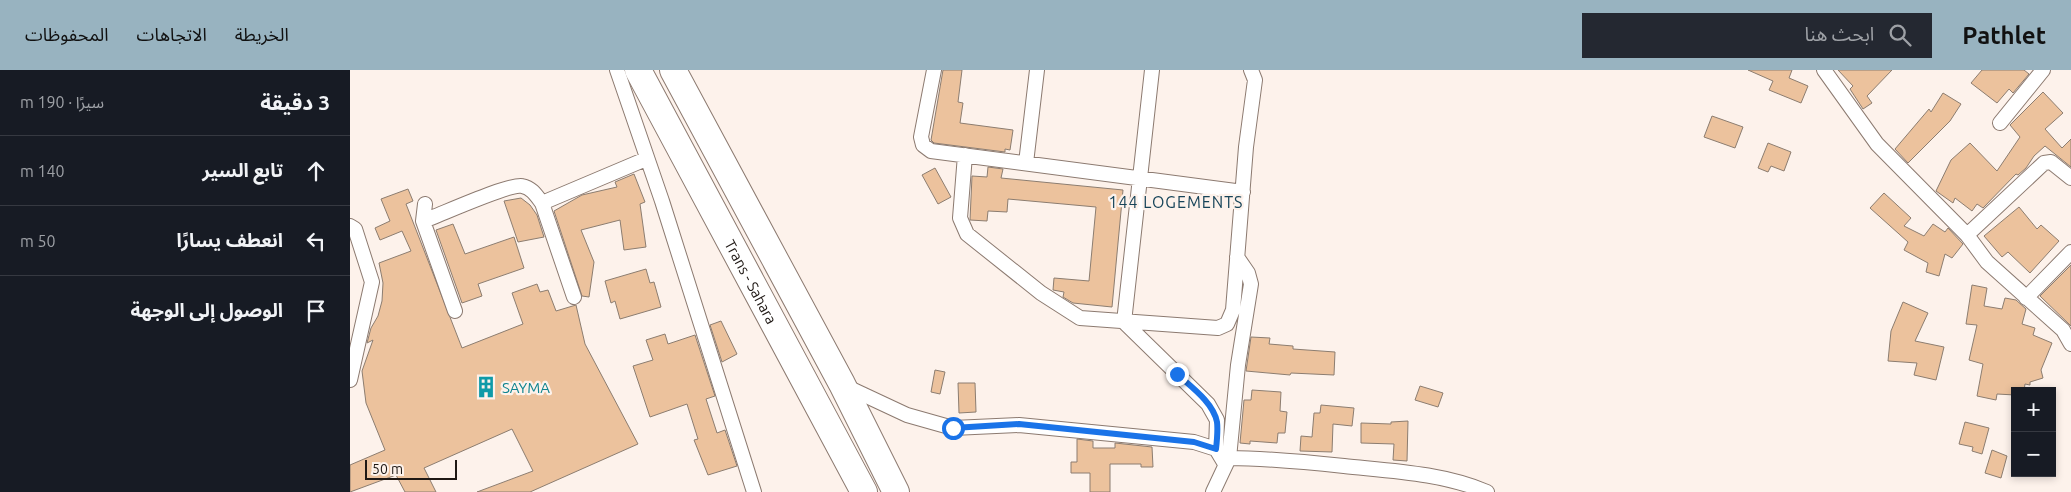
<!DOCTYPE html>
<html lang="ar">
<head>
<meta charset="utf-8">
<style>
	:root { --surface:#171b24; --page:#242831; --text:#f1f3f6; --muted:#9ea1a6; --line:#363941; --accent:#98b3c0 }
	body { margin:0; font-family:Ubuntu,"Noto Sans Arabic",sans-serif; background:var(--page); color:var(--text); direction:rtl }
	.controls { position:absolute; right:15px; bottom:15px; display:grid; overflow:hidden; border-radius:0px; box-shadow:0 2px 8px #0003 }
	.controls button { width:45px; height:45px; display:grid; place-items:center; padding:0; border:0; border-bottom:1px solid var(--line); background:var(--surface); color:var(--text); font:25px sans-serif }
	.scale { position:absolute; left:15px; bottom:12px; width:92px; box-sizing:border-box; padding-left:5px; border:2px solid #1f1814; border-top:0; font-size:14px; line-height:18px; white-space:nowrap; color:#1f1814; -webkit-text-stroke:4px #fdf2eb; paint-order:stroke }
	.stop { position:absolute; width:15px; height:15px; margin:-11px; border:4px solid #1a73e8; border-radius:50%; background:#fff }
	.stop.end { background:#1a73e8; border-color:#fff; box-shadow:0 1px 5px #0008 }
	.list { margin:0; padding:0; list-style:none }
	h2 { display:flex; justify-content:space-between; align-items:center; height:65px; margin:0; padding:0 20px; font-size:21px }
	h2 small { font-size:16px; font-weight:400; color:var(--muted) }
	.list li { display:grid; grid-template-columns:32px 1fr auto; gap:15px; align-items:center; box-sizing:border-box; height:70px; padding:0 20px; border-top:1px solid var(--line) }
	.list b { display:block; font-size:19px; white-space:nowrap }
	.list em { font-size:16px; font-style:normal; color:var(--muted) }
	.icon { flex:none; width:28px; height:28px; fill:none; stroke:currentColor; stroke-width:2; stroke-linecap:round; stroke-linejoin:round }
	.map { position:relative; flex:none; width:1721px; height:422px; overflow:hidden; direction:ltr }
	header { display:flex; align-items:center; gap:30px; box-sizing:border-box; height:70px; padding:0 25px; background:var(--accent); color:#111 }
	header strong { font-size:24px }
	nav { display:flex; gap:28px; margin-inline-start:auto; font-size:18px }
	.search { width:350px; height:45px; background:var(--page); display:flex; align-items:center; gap:12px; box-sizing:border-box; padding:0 18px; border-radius:0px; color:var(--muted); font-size:19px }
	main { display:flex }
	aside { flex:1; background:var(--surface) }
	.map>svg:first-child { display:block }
	.building { fill:#ecc29d; stroke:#8c7d70 }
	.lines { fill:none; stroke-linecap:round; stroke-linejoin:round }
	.street-casing { stroke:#8c7a70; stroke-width:16 }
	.highway-casing { stroke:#8c7a70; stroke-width:28 }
	.street { stroke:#fff; stroke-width:14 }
	.highway { stroke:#fff; stroke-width:26 }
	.route { stroke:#1a73e8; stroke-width:6 }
	.labels { text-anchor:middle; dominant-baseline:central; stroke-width:4.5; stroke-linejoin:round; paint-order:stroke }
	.street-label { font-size:15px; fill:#1f1814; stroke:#fdf2eb }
	.culture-label { font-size:15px; fill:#0d838f; stroke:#fdf2eb; text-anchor:start }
	.neighbourhood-label { font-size:16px; letter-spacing:1px; fill:#174459; stroke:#fdf2eb }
</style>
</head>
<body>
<header>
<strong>Pathlet</strong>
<div class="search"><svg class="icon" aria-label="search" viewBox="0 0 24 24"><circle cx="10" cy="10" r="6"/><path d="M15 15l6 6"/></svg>ابحث هنا</div>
<nav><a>الخريطة</a><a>الاتجاهات</a><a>المحفوظات</a></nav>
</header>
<main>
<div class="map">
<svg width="1721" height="422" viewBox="0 0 1721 422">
	<rect width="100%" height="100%" fill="#fdf2eb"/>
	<path class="building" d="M593,0H612L608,32L613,33L610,53L663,60L660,80L655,79V82L584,73L581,70Z
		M1398,0H1442L1439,8L1458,16L1451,33L1419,20L1423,11Z
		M1488,0H1542L1517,26L1522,33L1513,39L1500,19L1503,16Z
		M1632,0H1674L1679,4L1663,23L1659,19L1647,33L1621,13Z
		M1693,22L1713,43L1695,59L1712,78L1721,69V97L1695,76L1684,86L1676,98L1668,105L1666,104L1633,138L1627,134L1622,141L1605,128L1603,133L1586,121L1601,90L1620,73L1647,101L1670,67L1660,55Z
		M1593,23L1611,34L1600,51L1558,93L1545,79L1579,39L1581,42Z
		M1362,46L1393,57L1385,78L1354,67Z
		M1418,73L1441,82L1434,101L1421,96L1418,102L1408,98Z
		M638,97L653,99L651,108L773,120L762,237L723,233L713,227L714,222L703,220L704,208L739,211L746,137L658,129L657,142L638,141L637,151L620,150L622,106L637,107Z
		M585,98L601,127L588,134L572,105Z
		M284,104L295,132L290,134L296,177L274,180L270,150L231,160L244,192L239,227L232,226L204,141L232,125L267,117L265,112Z
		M58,119L63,131L56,134L112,278L173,254L162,223L187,214L190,222L198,220L206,241L226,235L235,274L288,374L180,422H127L183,401L162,359L74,398L86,422H55L46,405L0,422V395L35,380L16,333L12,301L23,270L17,273L21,258L28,246L32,231L33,213L29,193L61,181L52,161L30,170L25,158L40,151L31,129Z
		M1534,123L1561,148L1554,156L1574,166L1583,154L1595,162L1598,158L1613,174L1602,188L1595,184L1589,206L1576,202L1578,193L1554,180L1558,172L1520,138Z
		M171,128L180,135L187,145L194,167L168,172L154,131Z
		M1669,137L1687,159L1691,155L1709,171L1680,203L1658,182L1652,187L1634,166Z
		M103,154L115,184L164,167L174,198L128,214L132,226L112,233L86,160Z
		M1721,195V256L1690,226Z
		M296,199L300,213L304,212L311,237L270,249L265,231L261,233L255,211Z
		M1622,215L1637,218L1634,236L1652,239L1655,228L1666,230L1676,239L1672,254L1685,258L1683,265L1702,273L1691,300L1693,308L1680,312V315L1675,314L1674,321H1665V325L1647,324L1646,330L1627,326L1633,294L1619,290L1627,255L1616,254Z
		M1553,232L1578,243L1565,271L1594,277L1586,310L1564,305L1567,293L1538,291L1541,261Z
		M371,251L387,284L372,292L360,255Z
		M315,264L318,274L345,265L365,326L356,329L367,363L375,360L387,396L358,405L344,370L348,369L337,334L300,347L283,296L303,290L296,270Z
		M901,267L920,268L919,274L943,276V279L985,282L984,305L941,303L940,305L896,301Z
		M585,300L595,302L590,324L581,322Z
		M608,313H625L626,342L609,343Z
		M1070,316L1093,323L1088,337L1065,330Z
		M902,320L931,322L930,341L937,342L935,363H928L927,373L900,371V374L890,373L894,330H901Z
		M971,335L1004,338L1002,356L983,354L982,382L950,381L951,366L962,367L964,343H970Z
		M1058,351L1057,391L1043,390L1044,374L1011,373V353L1041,354V352Z
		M1615,352L1639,358L1632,384L1622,381L1623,377L1609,374Z
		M727,369L743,371V378H765V373L802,377L803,397H791V394H760V422H740V403H721V392H727Z
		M1642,380L1657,386L1651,408L1635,403Z"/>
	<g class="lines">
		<g class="street-casing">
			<path id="street" d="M267,0L312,131L404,422
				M584,0L571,67L573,75L581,81L893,122
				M802,0L774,252L858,334L867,350L866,379
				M1474,0L1527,74L1617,165L1637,192L1713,260L1721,274
				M1650,53L1693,0
				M615,85L610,148L617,164L691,223L730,248L868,258L877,254L883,240L896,77L905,10L901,0
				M676,93L687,0
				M192,133L296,89
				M75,134L73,151L105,241
				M73,151C90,145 160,113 172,116C182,118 186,125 192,133L224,227
				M0,156L5,159L22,212L0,310
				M1617,165L1694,93L1701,92L1721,108
				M1676,228L1721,182
				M495,316L557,345L603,358L669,355L844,372L866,379L875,394
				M879,388L888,295L901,214L898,203L887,187
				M863,422L879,388C917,388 956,392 994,396C1042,401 1092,403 1137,422"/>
		</g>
		<g class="highway-casing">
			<g id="highway">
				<path id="s1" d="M288,0L514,422"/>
				<path d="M323,0L492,314L546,422"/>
			</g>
		</g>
		<use href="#street" class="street"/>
		<use href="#highway" class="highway"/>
	</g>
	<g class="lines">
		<path class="route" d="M603,358L669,354L844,372L866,379C867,370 868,360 867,352C863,332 840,316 827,304"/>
	</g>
	<defs>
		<g id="building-bare" transform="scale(1.725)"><path d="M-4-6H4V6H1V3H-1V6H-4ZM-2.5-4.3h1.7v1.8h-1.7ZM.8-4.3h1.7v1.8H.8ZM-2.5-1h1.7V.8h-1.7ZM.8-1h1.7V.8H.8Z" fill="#0f9aa8" stroke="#fdf2eb" stroke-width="2.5" paint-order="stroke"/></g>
	</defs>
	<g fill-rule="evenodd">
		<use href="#building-bare" x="136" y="317"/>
	</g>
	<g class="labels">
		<g class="street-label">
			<text stroke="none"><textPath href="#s1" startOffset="240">Trans - Sahara</textPath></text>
		</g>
		<g class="culture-label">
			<text x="152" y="317">SAYMA</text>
		</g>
		<g class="neighbourhood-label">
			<text x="826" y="132">144 LOGEMENTS</text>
		</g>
	</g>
</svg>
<div class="controls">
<button>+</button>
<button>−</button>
</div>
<div class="scale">50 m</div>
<div class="stop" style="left:603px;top:358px"></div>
<div class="stop end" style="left:827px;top:304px"></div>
</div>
<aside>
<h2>3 دقيقة<small>سيرًا · 190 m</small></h2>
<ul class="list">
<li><svg class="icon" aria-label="ahead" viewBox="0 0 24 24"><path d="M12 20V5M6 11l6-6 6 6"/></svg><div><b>تابع السير</b></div><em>140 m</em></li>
<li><svg class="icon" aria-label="left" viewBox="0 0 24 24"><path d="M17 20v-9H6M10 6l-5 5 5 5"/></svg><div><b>انعطف يسارًا</b></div><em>50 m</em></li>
<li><svg class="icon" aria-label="arrive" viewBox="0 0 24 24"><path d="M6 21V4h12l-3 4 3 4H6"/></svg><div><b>الوصول إلى الوجهة</b></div></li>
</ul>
</aside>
</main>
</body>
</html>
